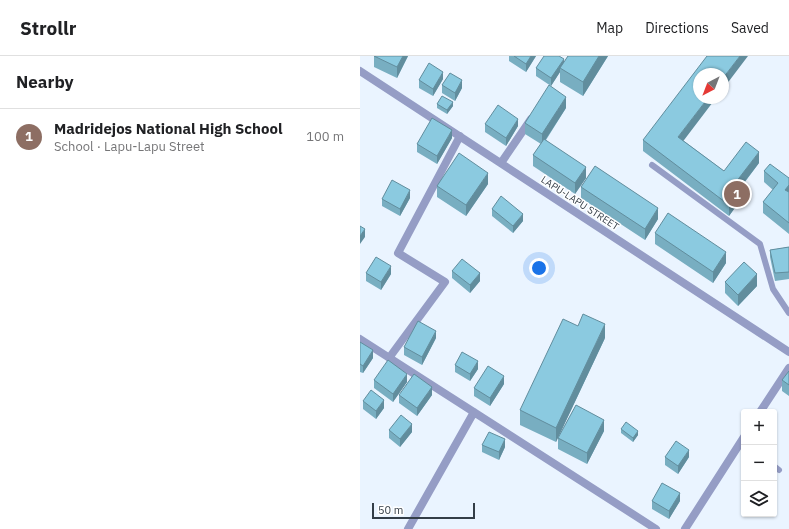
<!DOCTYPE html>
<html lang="en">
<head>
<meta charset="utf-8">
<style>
	:root { --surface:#fff; --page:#f2f2f2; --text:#202124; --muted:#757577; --line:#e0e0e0; --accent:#61690d }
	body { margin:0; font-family:"IBM Plex Sans",sans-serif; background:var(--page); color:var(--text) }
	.controls { position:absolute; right:12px; bottom:12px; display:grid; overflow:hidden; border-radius:4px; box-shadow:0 1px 3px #0004 }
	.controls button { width:36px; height:36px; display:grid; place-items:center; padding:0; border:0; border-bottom:1px solid var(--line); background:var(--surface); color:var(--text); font:20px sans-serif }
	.compass { position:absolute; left:333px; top:12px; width:36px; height:36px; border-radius:50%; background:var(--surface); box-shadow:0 1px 3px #0004; rotate:222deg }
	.scale { position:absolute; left:12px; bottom:10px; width:103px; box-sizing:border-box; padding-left:4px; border:2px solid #333d47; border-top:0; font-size:11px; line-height:14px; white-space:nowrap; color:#333d47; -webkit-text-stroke:3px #fff; paint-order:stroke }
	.you { position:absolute; left:179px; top:212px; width:14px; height:14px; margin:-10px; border:3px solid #fff; border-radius:50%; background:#1a73e8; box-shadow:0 0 0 6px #1a73e833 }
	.badge { display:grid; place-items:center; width:26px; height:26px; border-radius:50%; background:var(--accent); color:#fff; font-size:13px; font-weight:700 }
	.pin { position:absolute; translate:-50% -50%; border:2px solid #fff; box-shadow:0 1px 4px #0006 }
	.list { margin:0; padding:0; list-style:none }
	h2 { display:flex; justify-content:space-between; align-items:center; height:52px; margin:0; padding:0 16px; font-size:17px }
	h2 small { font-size:13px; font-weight:400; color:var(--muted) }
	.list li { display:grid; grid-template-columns:26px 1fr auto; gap:12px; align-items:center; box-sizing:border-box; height:56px; padding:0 16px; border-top:1px solid var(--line) }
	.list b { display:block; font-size:15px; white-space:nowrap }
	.list p { margin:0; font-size:13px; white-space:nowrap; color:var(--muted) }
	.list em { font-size:13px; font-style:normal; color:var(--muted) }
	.icon { flex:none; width:22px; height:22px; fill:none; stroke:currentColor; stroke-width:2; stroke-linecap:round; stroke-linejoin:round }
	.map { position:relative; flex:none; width:429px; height:473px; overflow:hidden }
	header { display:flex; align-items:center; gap:24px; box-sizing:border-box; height:56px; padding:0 20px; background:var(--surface); border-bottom:1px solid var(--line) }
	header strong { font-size:19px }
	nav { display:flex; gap:22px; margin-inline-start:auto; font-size:14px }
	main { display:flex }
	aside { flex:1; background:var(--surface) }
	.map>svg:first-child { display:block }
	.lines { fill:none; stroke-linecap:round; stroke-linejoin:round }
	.lane { stroke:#959dc5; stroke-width:6 }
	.street { stroke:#959dc5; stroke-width:8 }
	.wall { fill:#78aec1 }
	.shaded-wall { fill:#618d9d }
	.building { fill:#8bcae0; stroke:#618d9d }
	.labels { text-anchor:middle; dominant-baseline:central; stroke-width:3; stroke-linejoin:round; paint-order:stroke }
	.street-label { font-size:10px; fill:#333d47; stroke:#fff }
</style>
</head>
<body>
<header>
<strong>Strollr</strong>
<nav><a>Map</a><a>Directions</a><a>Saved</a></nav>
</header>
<main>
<aside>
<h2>Nearby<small></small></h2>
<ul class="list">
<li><span class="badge" style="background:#8d6e63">1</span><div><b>Madridejos National High School</b><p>School · Lapu-Lapu Street</p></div><em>100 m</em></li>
</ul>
</aside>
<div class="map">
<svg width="429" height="473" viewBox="0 0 429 473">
	<rect width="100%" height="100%" fill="#eaf4ff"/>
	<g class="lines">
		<path class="lane" d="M292,109L400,188L413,233L429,257
			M414,410L419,414"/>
		<path class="street" d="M0,15L429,296
			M141,107L171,63
			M0,283L296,473
			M29,302L85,226L38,197L100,80
			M400,356L429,312
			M48,473L114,356
			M325,473L384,381"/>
	</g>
	<path class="wall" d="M14,0H48L37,22L14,11Z
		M149,0H176L166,16L149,5Z
		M208,0H248L223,40L200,26V16L191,30L176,20V12L204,6Z
		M83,23L73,40L59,32V24Z
		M82,29L102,32L95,45L82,37Z
		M77,48L93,50L87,58L77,52Z
		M206,52L186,84L226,122L215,138L173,110V99L181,88L165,78V67Z
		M125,68L158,70L146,90L125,76Z
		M92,82L77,108L57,96V88Z
		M283,84L324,85L364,115L399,107L382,130V142L369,160L283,95Z
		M404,115L429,122V178L403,157V146L413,134L404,126Z
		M128,128L106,160L77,141V130Z
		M221,131L298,163L285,184L221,142Z
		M50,142L40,160L22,150V143Z
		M132,153L163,165L153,177L132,160Z
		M295,177L366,207L353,227L295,188Z
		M429,191V223L415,225L410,201V194Z
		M92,215L120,225L110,237L92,222Z
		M6,217L31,218L21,234L6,225Z
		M365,226L397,230L378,250L365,237Z
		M76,282L62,309L44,299V291Z
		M245,282L196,386L160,369V354Z
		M0,286L13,302L3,317L0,316Z
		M95,309L118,313L110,325L95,316Z
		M429,315V340L422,335V324Z
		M14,324L47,326L33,346L14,332Z
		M144,328L130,350L114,340V332Z
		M39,339H72L57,360L39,347Z
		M3,345L24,352L16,363L3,353Z
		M261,373L278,379L273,386L261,377Z
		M29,374L52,376L40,391L29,382Z
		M244,375L227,408L198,393V382Z
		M122,389L145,391L139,404L122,396Z
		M305,401H329L318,418L305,409Z
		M292,445H320L309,463L292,453Z"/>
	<path class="shaded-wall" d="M43,0H48L37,22V11Z
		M171,0H176L166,16V8Z
		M239,0H248L223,40V26Z
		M380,0H388L363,33V22Z
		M204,3V11L200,12V16L191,30V22Z
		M83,16V23L73,40V33Z
		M102,24V32L95,45V37Z
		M206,41V52L182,89V78Z
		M348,42H356L318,92V81Z
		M93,46V50L87,58V54Z
		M158,63V70L146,90V82Z
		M92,74V82L77,108V100Z
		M399,96V107L376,137V126Z
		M226,111V122L215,138V127Z
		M128,117V128L106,160V149Z
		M429,129V140L425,134Z
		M382,131V142L369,160V149Z
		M50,134V142L40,160V153Z
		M298,152V163L285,184V173Z
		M163,158V165L153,177V170Z
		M5,173V181L0,188V180Z
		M366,196V207L353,227V216Z
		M31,210V218L21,234V226Z
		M120,217V225L110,237V229Z
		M397,218V230L378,250V239Z
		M245,268V282L196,386V372Z
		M76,275V282L62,309V301Z
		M13,294V302L3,317V310Z
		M118,305V313L110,325V318Z
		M47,318V326L33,346V338Z
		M144,320V328L130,350V342Z
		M72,331V339L57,360V352Z
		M24,344V352L16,363V355Z
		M244,364V375L227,408V397Z
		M52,368V376L40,391V383Z
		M278,375V379L273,386V382Z
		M416,376V384L414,387V379Z
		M145,383V391L139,404V396Z
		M329,394V401L318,418V410Z
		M320,437V445L309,463V455Z"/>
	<path class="building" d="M14,0H43L37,11Z
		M154,0H171L166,8Z
		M184,0H199L204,3L191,22L176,12Z
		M208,0H239L223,26L200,12Z
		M347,0H380L363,22V18H339V42H348L318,81L364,115L386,86L399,96L376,126L382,131L369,149L283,84Z
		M69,7L83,16L73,33L59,24Z
		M90,17L102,24L95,37L82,29Z
		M189,29L206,41L182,78L165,67Z
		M82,40L93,46L87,54L77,48Z
		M138,49L158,63L146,82L125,68Z
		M72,62L92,74L77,100L57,88Z
		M184,83L226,111L215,127L173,99Z
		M99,97L128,117L106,149L77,130Z
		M410,108L429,122V129L425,134L429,136V167L403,146L418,127L404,115Z
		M235,110L298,152L285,173L221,131Z
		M32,124L50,134L40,153L22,143Z
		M141,140L163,158L153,170L132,153Z
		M308,157L366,196L353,216L295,177Z
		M0,170L5,173L0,180Z
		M429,191V216L415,217L410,194Z
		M16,201L31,210L21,226L6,217Z
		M102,203L120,217L110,229L92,215Z
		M384,206L397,218L378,239L365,226Z
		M223,258L245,268L196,372L160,354L203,263L218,270Z
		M58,265L76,275L62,301L44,291Z
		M0,286L13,294L3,310L0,308Z
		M102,296L118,305L110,318L95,309Z
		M28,304L47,318L33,338L14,324Z
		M128,310L144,320L130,342L114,332Z
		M429,315V329L422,324Z
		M54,318L72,331L57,352L39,339Z
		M11,334L24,344L16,355L3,345Z
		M216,349L244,364L227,397L198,382Z
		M41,359L52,368L40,383L29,374Z
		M266,366L278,375L273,382L261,373Z
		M414,375L416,376L414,379Z
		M129,376L145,383L139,396L122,389Z
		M316,385L329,394L318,410L305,401Z
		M302,427L320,437L309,455L292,445Z"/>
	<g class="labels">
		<g class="street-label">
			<text transform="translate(220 147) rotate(33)">LAPU-LAPU STREET</text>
		</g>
	</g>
</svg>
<div class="controls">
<button>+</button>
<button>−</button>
<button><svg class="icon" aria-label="layers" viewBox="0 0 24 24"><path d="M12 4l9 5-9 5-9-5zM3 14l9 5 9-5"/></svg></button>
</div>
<svg class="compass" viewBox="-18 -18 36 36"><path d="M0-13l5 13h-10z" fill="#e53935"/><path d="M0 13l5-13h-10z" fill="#757577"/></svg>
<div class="scale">50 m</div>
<div class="you"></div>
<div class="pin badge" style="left:377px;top:138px;background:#8d6e63">1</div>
</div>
</main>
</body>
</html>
